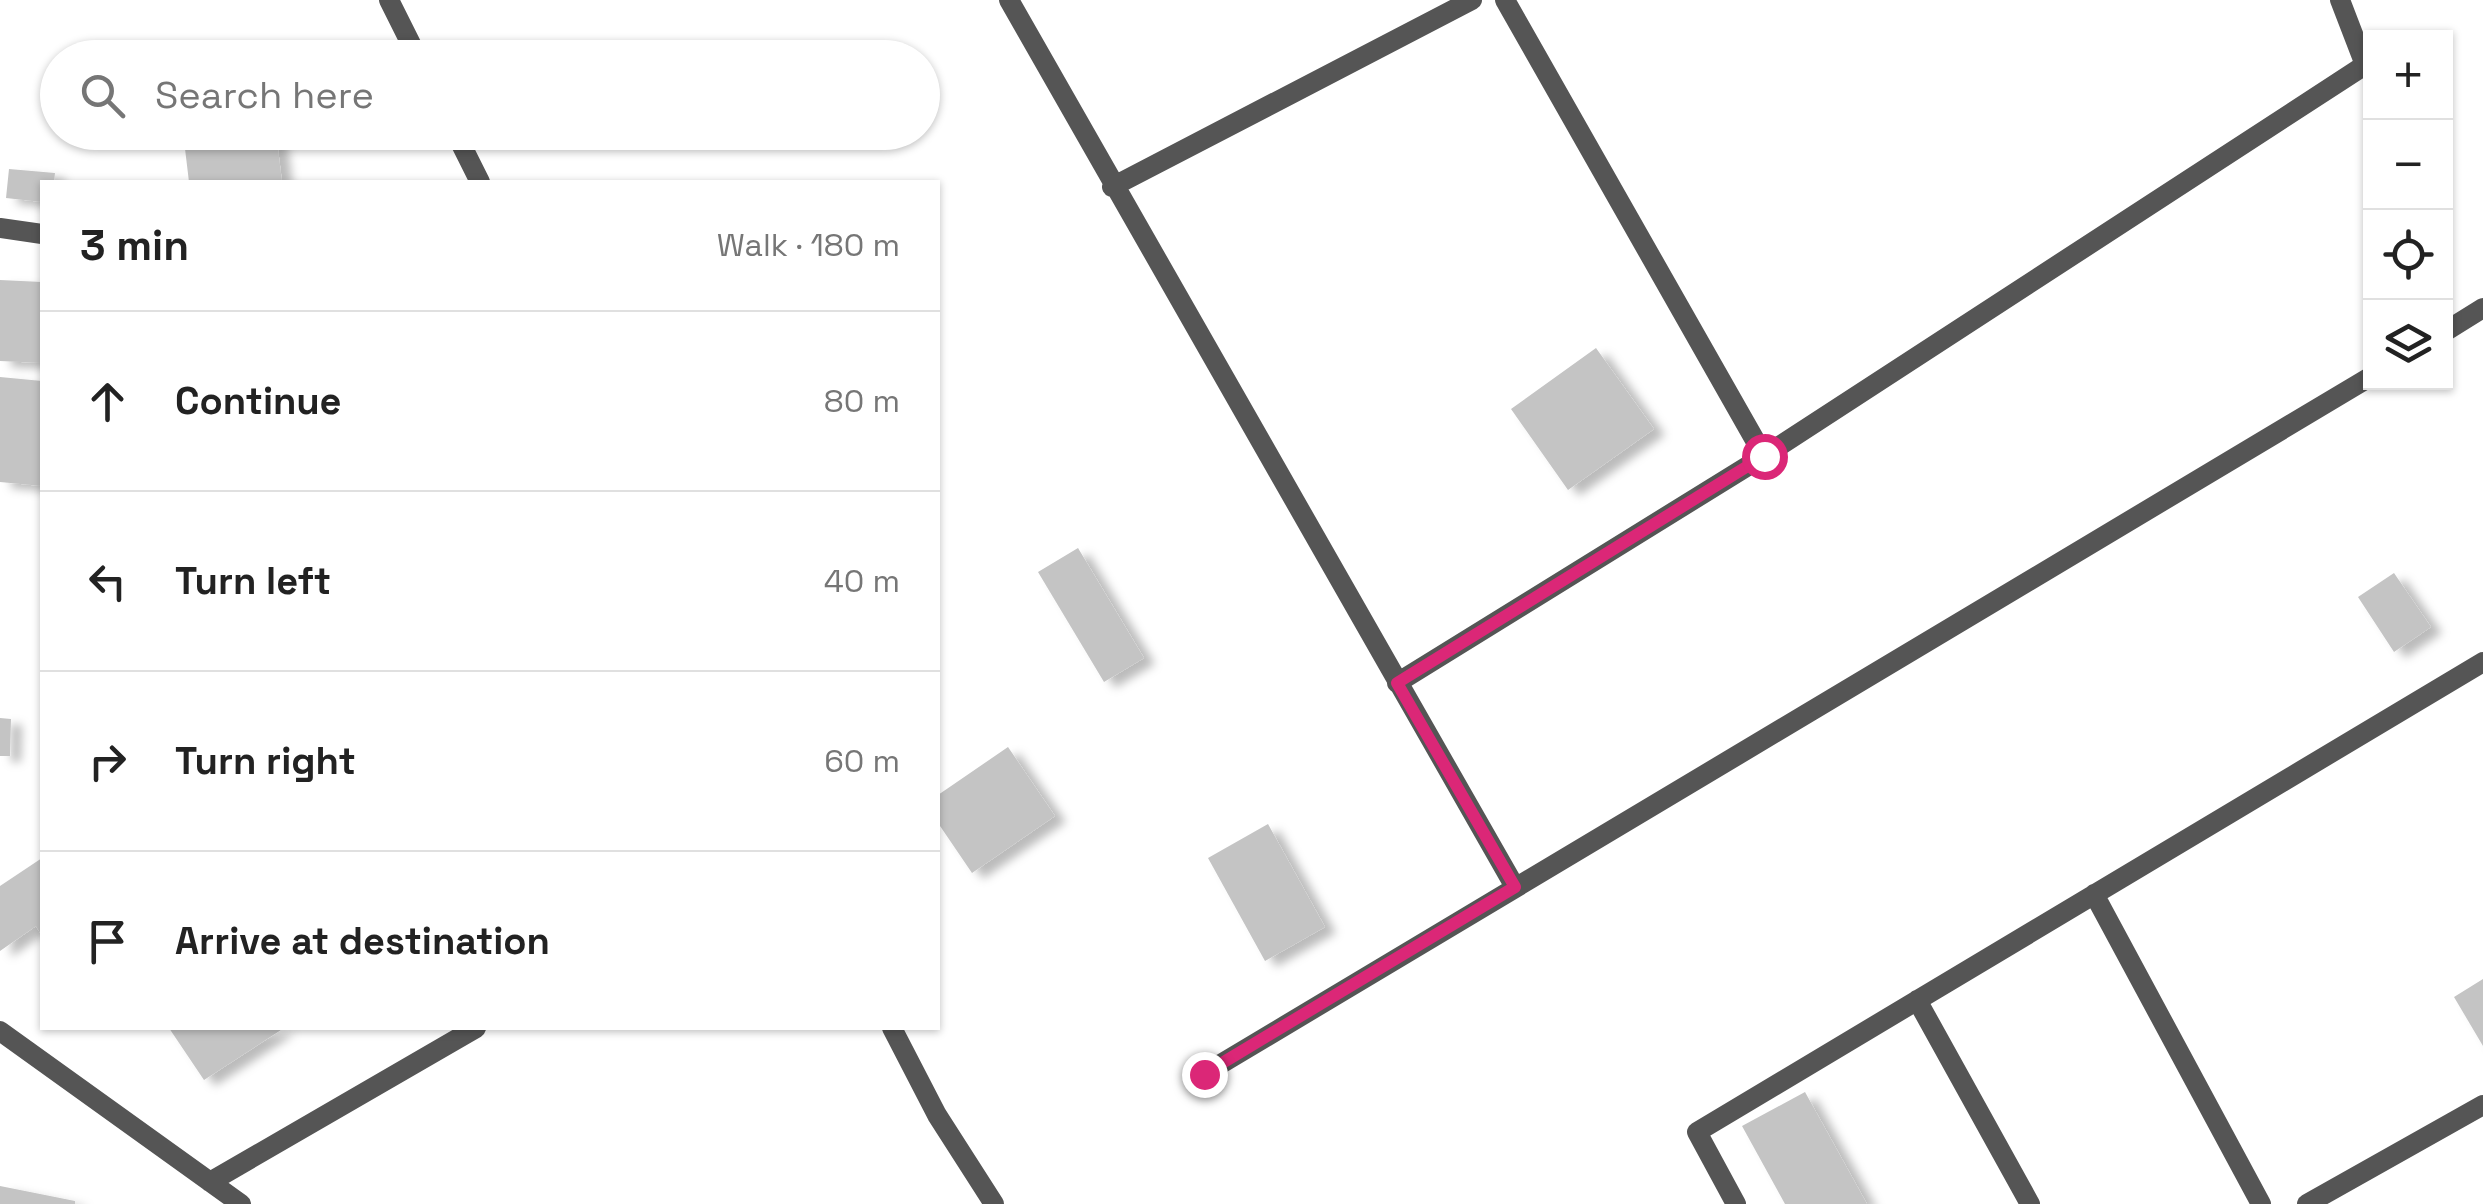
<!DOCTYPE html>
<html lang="en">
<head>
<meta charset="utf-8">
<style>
	:root { --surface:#fff; --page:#f2f2f2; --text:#222; --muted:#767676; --line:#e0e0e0 }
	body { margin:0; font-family:"Space Grotesk",sans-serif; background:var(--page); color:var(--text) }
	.controls { position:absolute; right:30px; top:30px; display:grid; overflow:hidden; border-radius:0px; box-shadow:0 2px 8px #0004 }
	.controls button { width:90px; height:90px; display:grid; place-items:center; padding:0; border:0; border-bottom:2px solid var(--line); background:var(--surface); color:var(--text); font:50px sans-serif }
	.stop { position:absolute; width:30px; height:30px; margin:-22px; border:8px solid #db2777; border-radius:50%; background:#fff }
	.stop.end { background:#db2777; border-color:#fff; box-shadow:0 2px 10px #0008 }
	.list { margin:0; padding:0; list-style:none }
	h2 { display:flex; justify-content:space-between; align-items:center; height:130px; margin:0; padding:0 40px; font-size:42px }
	h2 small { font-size:32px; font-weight:400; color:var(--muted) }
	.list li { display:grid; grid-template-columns:65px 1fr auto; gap:30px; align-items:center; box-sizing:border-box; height:180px; padding:0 40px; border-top:2px solid var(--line) }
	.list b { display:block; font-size:38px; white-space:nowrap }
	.list em { font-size:32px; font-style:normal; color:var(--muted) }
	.icon { flex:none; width:55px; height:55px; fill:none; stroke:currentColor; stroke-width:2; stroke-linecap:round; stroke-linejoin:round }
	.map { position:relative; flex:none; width:2483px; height:1204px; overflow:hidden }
	.search { position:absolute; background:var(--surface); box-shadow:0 2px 8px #0004; left:40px; top:40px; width:900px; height:110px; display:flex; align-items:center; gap:25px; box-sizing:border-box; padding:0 35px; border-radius:55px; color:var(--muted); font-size:38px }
	.panel { position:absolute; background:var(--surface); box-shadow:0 2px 8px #0004; left:40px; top:180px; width:900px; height:850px; border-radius:0px }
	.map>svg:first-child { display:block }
	.building { fill:#c4c4c4; filter:url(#shadow) }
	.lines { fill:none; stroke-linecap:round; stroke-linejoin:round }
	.minor { stroke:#555; stroke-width:20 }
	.route { stroke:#db2777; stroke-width:12 }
</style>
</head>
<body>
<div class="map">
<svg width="2483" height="1204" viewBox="0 0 2483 1204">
	<defs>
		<filter id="shadow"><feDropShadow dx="11" dy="6" stdDeviation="5" flood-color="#0004"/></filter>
	</defs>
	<rect width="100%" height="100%" fill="#fff"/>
	<path class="building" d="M183,132H276L282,182H189Z
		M9,169L55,173L54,182H42V202L6,198Z
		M0,280L42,282V363L0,361Z
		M1596,348L1654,429L1568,490L1511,409Z
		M0,377L42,381V486L0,482Z
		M1078,548L1144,658L1104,682L1038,572Z
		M2394,573L2431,627L2394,652L2358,597Z
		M0,718L11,719L10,756H0Z
		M1008,747L1055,816L972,873L938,823V795Z
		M1268,824L1325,927L1265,961L1208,858Z
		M42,858V936L36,926L0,951V886Z
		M2483,979V1046L2454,997Z
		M169,1028H284L204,1080Z
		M1805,1092L1867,1204H1785L1742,1126Z
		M0,1186L75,1201V1204H0Z"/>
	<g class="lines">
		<path class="minor" d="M389,0L418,58
			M1009,0L1515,887
			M1505,0L1764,456
			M455,132L480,182
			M1112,187L1472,0
			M0,228L42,234
			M2446,331L2483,308
			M1397,683L1764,456L2365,65L2340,0
			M2094,894L2261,1204
			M1917,1000L2030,1204
			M892,1028L937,1115L994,1204
			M0,1031L241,1204
			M1204,1074L2370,377
			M210,1182L476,1028
			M1736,1204L1697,1132L2483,662
			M2307,1204L2483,1105"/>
	</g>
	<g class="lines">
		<path class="route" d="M1204,1074L1515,887L1397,683L1764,456"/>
	</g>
</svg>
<div class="controls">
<button>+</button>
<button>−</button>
<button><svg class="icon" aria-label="locate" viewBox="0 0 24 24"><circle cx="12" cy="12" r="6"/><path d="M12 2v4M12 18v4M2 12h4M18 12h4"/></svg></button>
<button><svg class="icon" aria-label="layers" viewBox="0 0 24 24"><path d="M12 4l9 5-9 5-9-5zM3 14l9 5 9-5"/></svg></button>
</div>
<div class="stop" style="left:1764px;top:456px"></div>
<div class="stop end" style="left:1204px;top:1074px"></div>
<div class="search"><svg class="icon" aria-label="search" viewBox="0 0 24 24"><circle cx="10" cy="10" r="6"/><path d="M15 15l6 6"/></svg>Search here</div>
<section class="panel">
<h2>3 min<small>Walk · 180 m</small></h2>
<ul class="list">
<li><svg class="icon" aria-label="ahead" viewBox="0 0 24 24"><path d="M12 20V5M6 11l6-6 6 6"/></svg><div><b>Continue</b></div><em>80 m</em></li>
<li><svg class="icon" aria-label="left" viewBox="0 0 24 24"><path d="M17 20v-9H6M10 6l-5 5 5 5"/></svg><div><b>Turn left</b></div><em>40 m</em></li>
<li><svg class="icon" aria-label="right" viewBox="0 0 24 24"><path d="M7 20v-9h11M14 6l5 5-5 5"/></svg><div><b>Turn right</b></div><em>60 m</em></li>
<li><svg class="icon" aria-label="arrive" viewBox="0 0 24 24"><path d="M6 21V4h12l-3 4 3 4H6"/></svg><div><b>Arrive at destination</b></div></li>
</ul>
</section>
</div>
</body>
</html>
